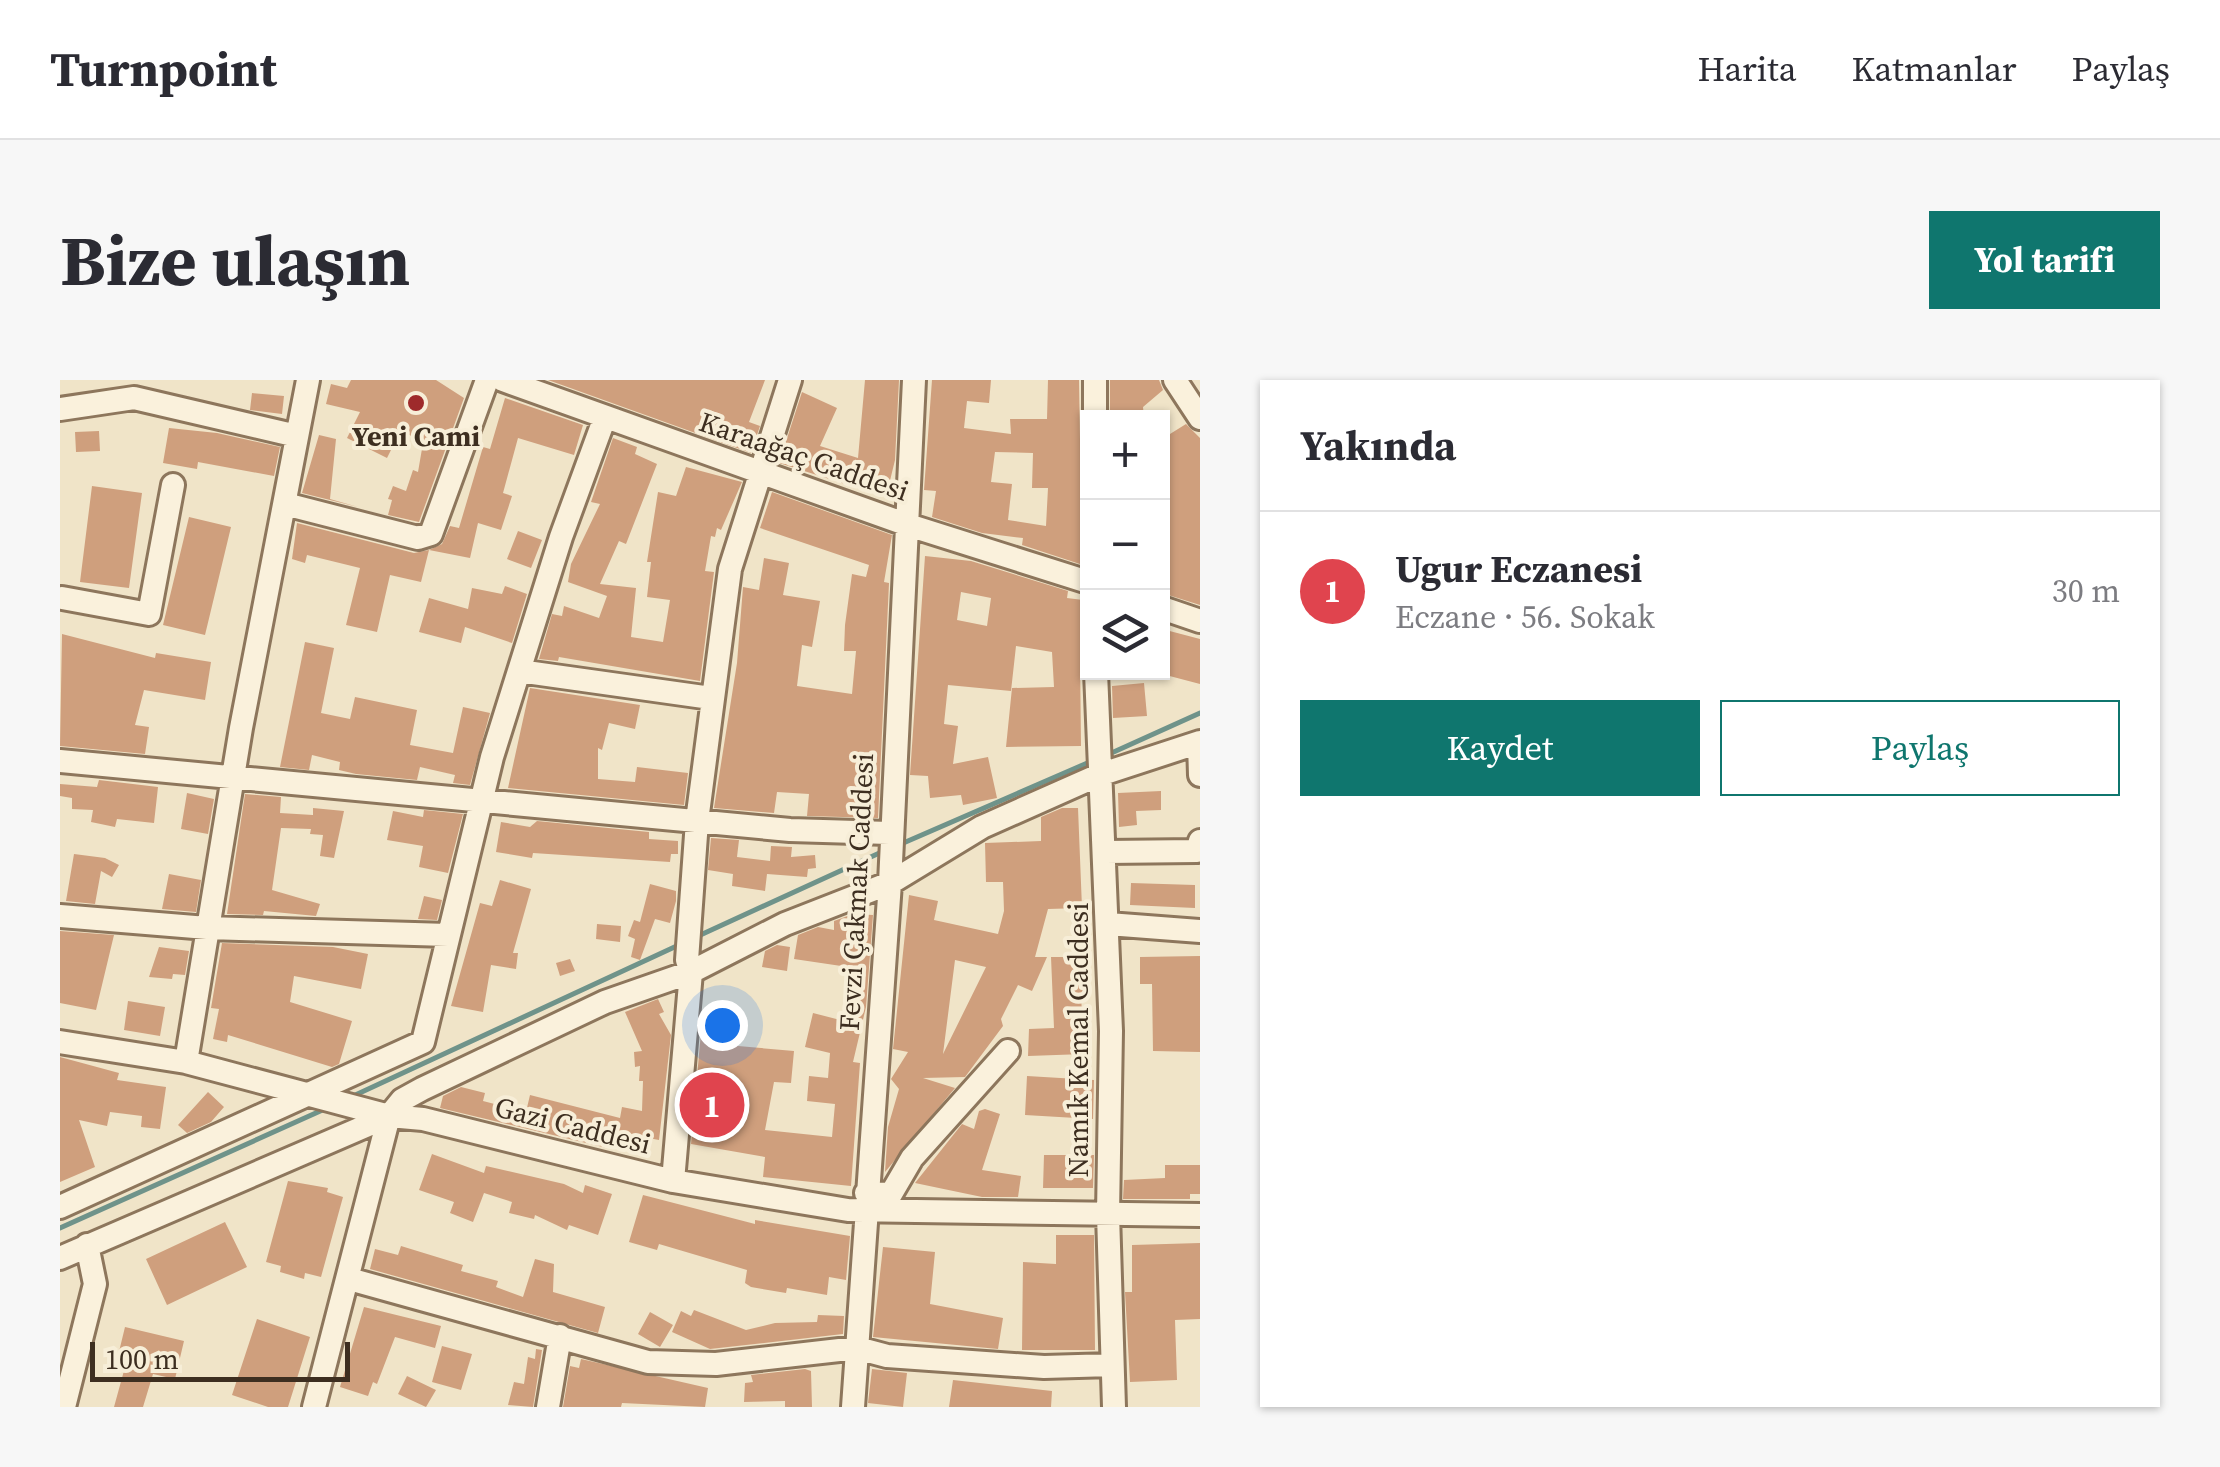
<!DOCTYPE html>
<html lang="tr">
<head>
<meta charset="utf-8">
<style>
	:root { --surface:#fff; --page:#f7f7f7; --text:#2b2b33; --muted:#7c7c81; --line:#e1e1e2; --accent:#0f766e }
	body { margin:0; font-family:"Source Serif 4",serif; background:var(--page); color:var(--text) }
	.controls { position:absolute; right:30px; top:30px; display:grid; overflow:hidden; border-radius:0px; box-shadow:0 2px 8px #0004 }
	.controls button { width:90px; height:90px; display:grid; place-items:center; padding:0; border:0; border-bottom:2px solid var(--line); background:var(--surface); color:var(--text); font:50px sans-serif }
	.scale { position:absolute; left:30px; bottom:25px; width:260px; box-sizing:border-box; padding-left:10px; border:5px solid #3d2e20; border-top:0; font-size:28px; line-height:35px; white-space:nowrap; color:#3d2e20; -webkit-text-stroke:8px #f7eed8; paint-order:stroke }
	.you { position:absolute; left:662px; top:645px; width:35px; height:35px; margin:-25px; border:8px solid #fff; border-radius:50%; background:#1a73e8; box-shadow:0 0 0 15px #1a73e833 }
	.badge { display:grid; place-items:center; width:65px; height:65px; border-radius:50%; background:var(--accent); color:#fff; font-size:32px; font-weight:700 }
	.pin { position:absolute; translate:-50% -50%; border:5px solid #fff; box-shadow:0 2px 10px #0006 }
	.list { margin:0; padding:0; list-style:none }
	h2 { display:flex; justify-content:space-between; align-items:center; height:130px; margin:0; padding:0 40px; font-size:42px }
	h2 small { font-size:32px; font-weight:400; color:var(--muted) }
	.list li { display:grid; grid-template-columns:65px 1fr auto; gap:30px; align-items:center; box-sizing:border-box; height:160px; padding:0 40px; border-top:2px solid var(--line) }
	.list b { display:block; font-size:38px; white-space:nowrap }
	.list p { margin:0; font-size:32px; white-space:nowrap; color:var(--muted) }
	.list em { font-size:32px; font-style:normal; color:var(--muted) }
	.actions { display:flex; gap:20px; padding:30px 40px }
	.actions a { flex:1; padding:22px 0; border:2px solid var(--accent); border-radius:0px; text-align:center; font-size:35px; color:var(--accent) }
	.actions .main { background:var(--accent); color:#fff }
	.icon { flex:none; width:55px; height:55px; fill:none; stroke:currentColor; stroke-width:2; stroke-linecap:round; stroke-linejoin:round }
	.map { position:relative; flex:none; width:1140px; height:1027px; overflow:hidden; border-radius:0px }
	header { display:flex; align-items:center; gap:60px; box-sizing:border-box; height:140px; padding:0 50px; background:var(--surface); border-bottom:2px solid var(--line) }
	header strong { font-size:48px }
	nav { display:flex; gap:55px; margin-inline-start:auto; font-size:35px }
	.intro { display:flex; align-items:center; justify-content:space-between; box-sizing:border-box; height:240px; padding:0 60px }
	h1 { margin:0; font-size:70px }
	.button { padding:25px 45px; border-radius:0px; background:var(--accent); color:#fff; font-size:35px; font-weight:700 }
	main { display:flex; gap:60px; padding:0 60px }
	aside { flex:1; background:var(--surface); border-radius:0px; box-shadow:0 2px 8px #0004 }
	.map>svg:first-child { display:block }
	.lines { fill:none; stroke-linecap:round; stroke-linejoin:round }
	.stream { stroke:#6f938a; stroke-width:5 }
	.building { fill:#cf9f7d; fill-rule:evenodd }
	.minor-casing { stroke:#8d765c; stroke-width:28 }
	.minor { stroke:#faf1dc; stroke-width:22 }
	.poi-dot { fill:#9e2a2b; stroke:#f7eed8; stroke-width:4 }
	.labels { text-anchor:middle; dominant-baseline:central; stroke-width:8; stroke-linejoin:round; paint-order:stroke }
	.poi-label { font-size:28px; font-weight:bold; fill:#3d2e20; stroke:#f7eed8 }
	.street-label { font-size:28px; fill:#3d2e20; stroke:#f7eed8 }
</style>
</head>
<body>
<header>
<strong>Turnpoint</strong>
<nav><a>Harita</a><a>Katmanlar</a><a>Paylaş</a></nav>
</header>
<div class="intro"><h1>Bize ulaşın</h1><a class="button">Yol tarifi</a></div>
<main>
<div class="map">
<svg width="1140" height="1027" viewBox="0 0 1140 1027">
	<rect width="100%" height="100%" fill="#f0e4c8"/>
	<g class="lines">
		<path class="stream" d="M1047,375L1140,333
			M841,464L1032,381
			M636,557L826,470
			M291,717L621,564
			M0,848L267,728"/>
	</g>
	<path class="building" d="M291,0H376L404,18L359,142L328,135L332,120L328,119L333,106L346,111L353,90L358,92L363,63L341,50L327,78L287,58L300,32L266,24L271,4L287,8Z
		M488,0H705L689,42L700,46L691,73Z
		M805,0H839L835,80L826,117L719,83L742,12L777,28L760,66L798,78Z
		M872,0H931L929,23L907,21L904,48L951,54L950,39H987L988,0H1019L1021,119L1028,120L1023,185L962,165L963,158L922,153L872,137L876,111L864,110ZM935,72L973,73L972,108H988L986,146L948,140L952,104L931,102Z
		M1050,0H1099L1103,10L1083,27L1084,38H1050Z
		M192,13L224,16L222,34L190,30Z
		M445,18L523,45L514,75L458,58L443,113L452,116L441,150L418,143L410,178L369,170L382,164L390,146L399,148L423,67L430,69Z
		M1126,44L1140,58V225L1102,213V59Z
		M109,48L157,53L220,67L214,96L138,82L137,89L103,83Z
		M39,51L40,71L16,72L15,52Z
		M259,55L276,59L270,119L298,127L242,113Z
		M553,58L577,67L575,74L597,84L566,164L559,161L540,204L576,208L571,257L603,262L610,220L587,217L591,182H587L598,112L616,116L626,87L682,102L661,150L657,148L655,157L651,156L645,191L654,192L640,301L499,277L498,281L479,279L492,234L502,236L504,226L539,238L547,216L508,202L511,184L540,124L531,122Z
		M32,106L82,113L69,208L20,202Z
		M712,112L832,155L824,202L829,203L818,438L747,436L749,414L717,412L714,433L654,428L677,283L683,207L699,210L704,178L729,183L723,215L760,221L752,267L742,265L737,306L792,314L796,271H784L785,245L792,194L806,197L809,185L700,148Z
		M129,137L171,147L145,255L103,245Z
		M237,143L354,173L369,170L361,202L330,195L317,252L286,245L300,188L247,175L245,183L232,179Z
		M458,151L482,160L471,188L447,179Z
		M865,176L911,181L1008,211L1007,218L1023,220L1021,245L1028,246V261L1025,277H1020L1021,366L946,367L952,308L994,307L992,272L956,266L951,311L888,305L884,344L898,346L893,384L928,377L937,418L903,425L901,415L870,418L868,396L850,395ZM901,212L931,218L927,246L897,240Z
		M445,206L467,214L452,263L405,247L401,263L359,252L369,218L408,229L412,208L442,214Z
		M1102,249L1140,259V304L1102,294Z
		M2,254L95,278L96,273L151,282L145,320L84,310L75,345L89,347L85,374L0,366Z
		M245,262L274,268L261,333L290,339L295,317L357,330L350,365L393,373L403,327L430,333L410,405L393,403L395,395L360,387L357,400L296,394L279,390L280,382L252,375L249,390L220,387Z
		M1084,303L1087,336L1053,338L1052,306Z
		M470,308L580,325L575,349L549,343L542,370L538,368V399L575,402L577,387L628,393L624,425L448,408Z
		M39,400L98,407L94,443L57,439L55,447L31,442L33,430L12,429V418L0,416V404L37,407Z
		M1101,411V430L1076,431L1077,445L1059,447L1058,413Z
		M127,413L154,419L148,454L121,449Z
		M185,414L221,417L220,433L253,435V428L284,431L274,478L260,476L263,455L250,454L251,449L221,448L212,510L260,524L256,536L204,531L203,535L167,534Z
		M1002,428H1018L1022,528L988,529L975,577H987L972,611L958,605L941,639L943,646L905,697L863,698L895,708L825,792L828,747L839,709L831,699L848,672L833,669L849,515L878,521L874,540L938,554L944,531L943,502H926L925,463L981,461V437ZM895,580L926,587L883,674Z
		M364,430L403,434L388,493L359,487L363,466L327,460L333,431L363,437Z
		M477,441L589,452V459L618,461V474H611L610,482L473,473L472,478L436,472L441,442L470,447Z
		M651,458L679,460L677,477L710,481L711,466L732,467L731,477L755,475L756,488L748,489L747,497L707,494L705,511L672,506L673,494L648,490Z
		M14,474L45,478L59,485L52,497L41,491L35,524L6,521Z
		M109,494L141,500L136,532L102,529Z
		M440,500L471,509L453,573H458L456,589L431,585L423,632L391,626L420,523L432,526Z
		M1071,503L1135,505V528L1070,525Z
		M590,504L616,511V521L610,543L595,539L580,580L571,577L575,559L568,556L574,540L580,542Z
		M364,516L382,520L377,540L358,539Z
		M793,534L813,535L806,627L793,682L800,683L791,806L703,797L705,777L631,764L641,652L678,655V666L734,671L731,703L714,702L705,750L772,757L775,724L747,721L749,696L768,698L770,673L745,667L753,633L788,642L791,600H787L788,587L734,579L738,555L758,547L774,550V541Z
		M537,544L561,546L560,562L536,559Z
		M0,551L54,555L36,630L0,623Z
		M162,563L273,567L308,574L301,609L234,596L230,622L292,641L279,684L272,687L168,655L167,662L153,659L159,629L151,628Z
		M717,565L730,567L727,591L702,587L705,571Z
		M99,567L129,571L125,595L113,594L112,599L89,597Z
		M1140,576V672L1093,671L1092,604H1080V577Z
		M991,577H1028V614H1021L1024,674L968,676L969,649L994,648Z
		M510,579L515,591L500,596L496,583Z
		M598,619L604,632L599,634L611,655L599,760L551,751L547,768L380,728L383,716L401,707L425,713L423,721L466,732L470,715L560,738L562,727L582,731L583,701H579L580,686L575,687L574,672L582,671L565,632Z
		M68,621L105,627L100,656L64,650Z
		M0,677L59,693L57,700L106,707L100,749L81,747L82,736L50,732L47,746L19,740L35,787L0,802Z
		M967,696L1034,700L1033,739L965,735Z
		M148,712L164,727L151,742L127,753L118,745Z
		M925,729L940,734L922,790L961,796L958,817H922L855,803L902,744L914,749L919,731Z
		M372,774L424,793L426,786L504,804L523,813L525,805L552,814L538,855L509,845L507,850L475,835L474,839L449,833L452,822L424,813L413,842L390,833L394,822L359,810Z
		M984,775H1034L1033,808H983Z
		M1105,785H1140V814H1130V819H1063L1064,800L1105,798Z
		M228,801L268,808L267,812L283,817L261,897L245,893L244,899L220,892L221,886L206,882Z
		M583,815L695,844V840L790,856L786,900L769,897L767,915L727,908L726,913L691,907L685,903L687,890L599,864L597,870L569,862Z
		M165,842L187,887L107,925L86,879Z
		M996,855H1034L1035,970H962L963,882L996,884Z
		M1140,863V939L1115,940L1117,1000L1070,1002L1065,912H1072V865Z
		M341,866L403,885L401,891L438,901L436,907L463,917L475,879L494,884L493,912L545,927L538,953L310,889L315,869L338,875Z
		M823,867L875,872L870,924L943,938L938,969L813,957Z
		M304,927L381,946L375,968L335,957L317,1004L313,1002L308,1016L280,1007Z
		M634,930L686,950L715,943L757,942L758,935L784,936L783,954L650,969L612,952L621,931L631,936Z
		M590,932L613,945L600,967L578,954Z
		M197,939L250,957L228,1027H208L172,1015Z
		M65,947L124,961L115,999L93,994L83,1027H54L65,987L56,984Z
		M382,966L412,974L401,1010L372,1002Z
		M476,969L482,970L473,1027L448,1025L454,1002L464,1004L468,977L475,979Z
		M521,979L648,1008L645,1027L562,1023L561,1027H503L510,986L519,988Z
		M745,989L751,991L752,1027H725V1021L684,1022L685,1003L693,1002L691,995Z
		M812,989L847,993L843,1027L808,1023Z
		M347,996L376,1010L366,1027L338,1014Z
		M893,1000L992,1011L991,1027H889Z"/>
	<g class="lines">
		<g class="minor-casing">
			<path id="minor" d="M443,0L848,145L1028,202
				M1115,0L1140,38
				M0,29L74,18L237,56
				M1035,38V0
				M225,124L358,158L371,154L427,0
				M2,218L89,234L113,105
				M1102,228L1140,241
				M459,291L651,318
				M1036,292L1051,651L1048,834L1054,1027
				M1139,363L1140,395
				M0,381L730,450L829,453
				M1046,472L1137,471L1140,461
				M0,536L147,548L388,555
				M1048,544L1140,551
				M0,662L126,682L329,736L363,739L613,801L788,830L1140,835
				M126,682L181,348L248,0
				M613,801L631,592L627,580L637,441L670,189L730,0
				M806,813L831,814L852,778L948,671
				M0,827L363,662L432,377L501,157L545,37
				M0,878L329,736L342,720L362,709L545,622L631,592L725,544L830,503L922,447L1039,395L1140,362
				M289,899L588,982L656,984L797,968L827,976L984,987L1052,985
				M4,1027L35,904L27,865
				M254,1027L329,736
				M488,1027L500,956
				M793,1027L830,503L854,0"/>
		</g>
		<use href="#minor" class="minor"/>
	</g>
	<circle class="poi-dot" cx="356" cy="23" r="10"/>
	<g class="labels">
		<g class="poi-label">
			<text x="356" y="56">Yeni Cami</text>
		</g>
		<g class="street-label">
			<text transform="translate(744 76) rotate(19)">Karaağaç Caddesi</text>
			<text transform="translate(796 512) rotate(-87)">Fevzi Çakmak Caddesi</text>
			<text transform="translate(1018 660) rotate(-90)">Namık Kemal Caddesi</text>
			<text transform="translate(513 745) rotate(14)">Gazi Caddesi</text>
		</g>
	</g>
</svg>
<div class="controls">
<button>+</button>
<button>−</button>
<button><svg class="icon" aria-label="layers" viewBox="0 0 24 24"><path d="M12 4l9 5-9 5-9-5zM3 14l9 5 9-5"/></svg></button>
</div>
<div class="scale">100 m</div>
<div class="you"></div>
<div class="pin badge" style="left:652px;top:725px;background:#e0444e">1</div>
</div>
<aside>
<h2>Yakında<small></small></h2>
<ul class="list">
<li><span class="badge" style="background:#e0444e">1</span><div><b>Ugur Eczanesi</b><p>Eczane · 56. Sokak</p></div><em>30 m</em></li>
</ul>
<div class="actions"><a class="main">Kaydet</a><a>Paylaş</a></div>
</aside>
</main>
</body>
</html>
